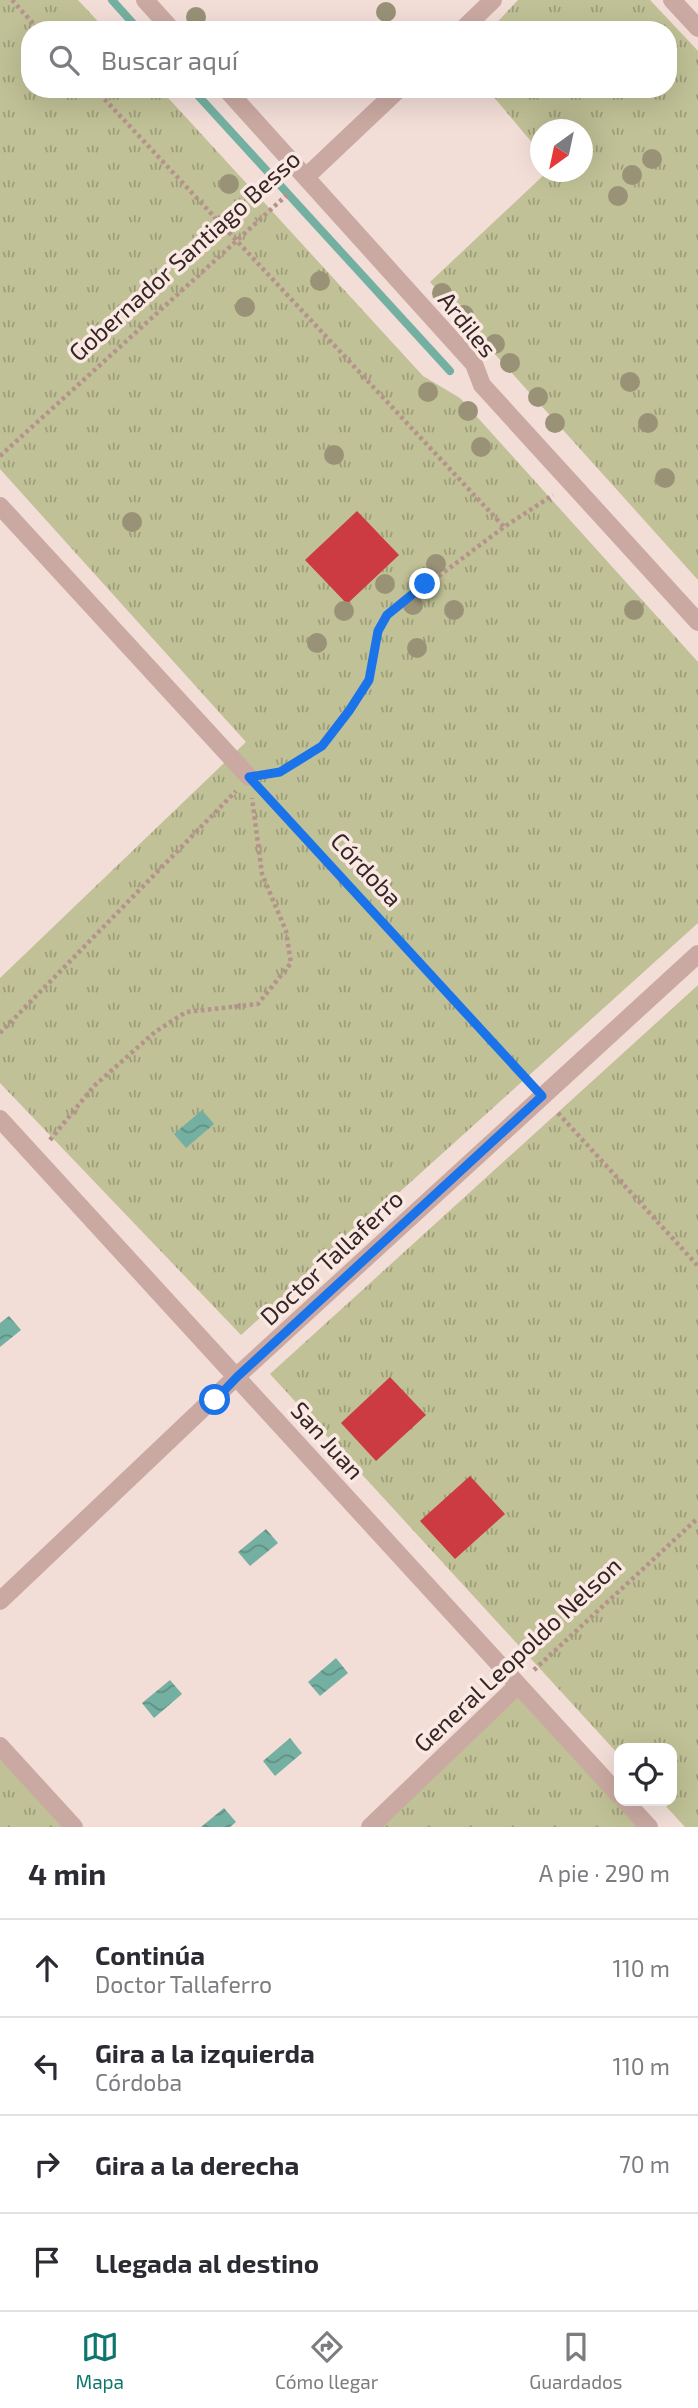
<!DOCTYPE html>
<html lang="es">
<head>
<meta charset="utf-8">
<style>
	:root { --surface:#fff; --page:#f7f7f7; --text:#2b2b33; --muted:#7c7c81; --line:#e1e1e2; --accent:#0f766e }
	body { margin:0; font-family:"Exo 2",sans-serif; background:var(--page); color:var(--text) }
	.controls { position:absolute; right:21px; bottom:21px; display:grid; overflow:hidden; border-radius:14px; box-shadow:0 7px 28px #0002 }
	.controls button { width:63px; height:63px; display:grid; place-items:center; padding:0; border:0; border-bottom:2px solid var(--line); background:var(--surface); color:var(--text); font:35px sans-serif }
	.compass { position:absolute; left:530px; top:119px; width:63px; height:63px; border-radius:50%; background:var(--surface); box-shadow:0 7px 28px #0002; rotate:213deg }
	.stop { position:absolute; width:21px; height:21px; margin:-16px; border:5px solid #1a73e8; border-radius:50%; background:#fff }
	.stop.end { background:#1a73e8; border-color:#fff; box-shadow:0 2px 7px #0008 }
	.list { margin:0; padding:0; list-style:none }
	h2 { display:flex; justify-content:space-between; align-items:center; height:91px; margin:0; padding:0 28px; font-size:30px }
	h2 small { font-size:23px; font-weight:400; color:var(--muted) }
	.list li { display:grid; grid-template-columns:46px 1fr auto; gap:21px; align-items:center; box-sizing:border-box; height:98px; padding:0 28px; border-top:2px solid var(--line) }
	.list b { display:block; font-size:26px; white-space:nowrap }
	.list p { margin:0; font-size:23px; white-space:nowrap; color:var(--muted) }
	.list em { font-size:23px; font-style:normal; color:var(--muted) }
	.icon { flex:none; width:38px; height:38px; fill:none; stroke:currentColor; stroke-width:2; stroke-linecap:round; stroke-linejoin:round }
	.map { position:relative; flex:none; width:698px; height:1827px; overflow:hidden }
	.search { position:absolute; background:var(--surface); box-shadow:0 7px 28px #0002; left:21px; right:21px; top:21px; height:77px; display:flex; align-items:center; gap:18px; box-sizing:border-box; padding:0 24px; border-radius:28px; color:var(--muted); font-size:26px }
	.sheet { height:483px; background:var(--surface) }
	nav { display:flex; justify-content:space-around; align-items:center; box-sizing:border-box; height:98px; border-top:2px solid var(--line); background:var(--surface); font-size:19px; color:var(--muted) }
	nav a { display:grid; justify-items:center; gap:4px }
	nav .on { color:var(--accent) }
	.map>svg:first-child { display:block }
	.grass { fill:url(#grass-tufts) }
	.water { fill:url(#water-waves) }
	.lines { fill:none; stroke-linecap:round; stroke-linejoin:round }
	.stream { stroke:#74b0a1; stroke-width:8 }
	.building { fill:#cc3a42 }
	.path { stroke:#b6928d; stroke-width:4.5; stroke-dasharray:3.5 3.5; stroke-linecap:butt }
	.minor { stroke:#caa9a2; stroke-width:18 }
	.tree { fill:#999277 }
	.route { stroke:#1a73e8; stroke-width:9 }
	.labels { text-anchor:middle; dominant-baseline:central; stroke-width:7; stroke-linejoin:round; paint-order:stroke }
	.street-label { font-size:24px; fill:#352525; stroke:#fae9e3 }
</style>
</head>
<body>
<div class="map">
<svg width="698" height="1827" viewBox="0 0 698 1827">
	<defs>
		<pattern id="grass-tufts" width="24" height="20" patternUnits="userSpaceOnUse" patternTransform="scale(1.75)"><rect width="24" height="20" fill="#c0c196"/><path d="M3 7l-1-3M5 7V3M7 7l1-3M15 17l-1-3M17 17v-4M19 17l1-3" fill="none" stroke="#9d9d7a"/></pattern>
		<pattern id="water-waves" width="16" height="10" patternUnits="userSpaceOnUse" patternTransform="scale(1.75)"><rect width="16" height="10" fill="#74b0a1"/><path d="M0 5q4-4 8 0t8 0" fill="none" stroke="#608f83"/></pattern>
	</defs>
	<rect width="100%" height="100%" fill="#f2ddd7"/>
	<path class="grass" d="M0,0H78L106,30H30V89H160L423,376L460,398L698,662V923L241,1335L0,1083V978L246,742L0,469Z
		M518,0H650L698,51V580L430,282L547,172H582V130H540V152L487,89H668V30H490Z
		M698,985V1827H685L661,1801H672V1748H619V1755L270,1374Z
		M518,1685L649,1827H370Z
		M0,1746L74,1827H0Z"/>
	<path class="water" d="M202,1110L214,1124L186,1148L174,1134Z
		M9,1316L21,1330L0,1347V1323Z
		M266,1529L278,1543L250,1566L238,1552Z
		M336,1658L348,1673L320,1696L308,1682Z
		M170,1680L182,1694L154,1718L142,1703Z
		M290,1738L302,1753L275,1776L263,1761Z
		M224,1808L236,1822L230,1827H201Z"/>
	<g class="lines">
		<path class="stream" d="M112,0L139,30
			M192,89L450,371"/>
	</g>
	<path class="building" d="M357,511L399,555L347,604L305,560Z
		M390,1377L426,1415L376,1461L341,1423Z
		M470,1476L505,1514L455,1559L420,1521Z"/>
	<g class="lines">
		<path class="path" d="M12,0L39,30
			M95,89L504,527
			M0,456L289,193
			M270,774C308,767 336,732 355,701C360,694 367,686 370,678C376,656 376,635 387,615L504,527L553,495
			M262,791L528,1081
			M0,1033L236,791
			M558,1113L698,1266
			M50,1140L94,1086L155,1032L186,1012L258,1004L291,963L286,931L262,874L252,798
			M534,1670L698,1518"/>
		<path class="minor" d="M145,0L172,30
			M672,0L698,28
			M462,30L493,0
			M226,89L474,364L482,385L698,622
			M306,177L399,89
			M0,506L249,777
			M0,1119L619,1795
			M0,1601L237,1376L698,954
			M0,1746L74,1827
			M625,1801L649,1827
			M370,1827L518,1685"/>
	</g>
	<g class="tree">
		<circle cx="386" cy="12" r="10"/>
		<circle cx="196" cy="17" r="10"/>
		<circle cx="652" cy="159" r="10"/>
		<circle cx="632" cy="175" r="10"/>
		<circle cx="229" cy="184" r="10"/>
		<circle cx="618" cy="196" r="10"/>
		<circle cx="320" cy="281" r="10"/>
		<circle cx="442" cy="293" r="10"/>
		<circle cx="245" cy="307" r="10"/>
		<circle cx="464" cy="315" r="10"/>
		<circle cx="495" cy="344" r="10"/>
		<circle cx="510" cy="363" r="10"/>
		<circle cx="630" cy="382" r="10"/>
		<circle cx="428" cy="392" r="10"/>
		<circle cx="538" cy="397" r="10"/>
		<circle cx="468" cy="411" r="10"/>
		<circle cx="555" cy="423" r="10"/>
		<circle cx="648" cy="423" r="10"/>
		<circle cx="481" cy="447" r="10"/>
		<circle cx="334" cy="455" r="10"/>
		<circle cx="665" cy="478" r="10"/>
		<circle cx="132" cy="522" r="10"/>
		<circle cx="436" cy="564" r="10"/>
		<circle cx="385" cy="584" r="10"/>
		<circle cx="413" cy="605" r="10"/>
		<circle cx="454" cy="610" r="10"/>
		<circle cx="634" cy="610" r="10"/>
		<circle cx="344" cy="611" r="10"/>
		<circle cx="317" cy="643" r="10"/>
		<circle cx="417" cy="648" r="10"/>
	</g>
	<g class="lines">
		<path class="route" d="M215,1400L237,1377L542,1096L249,777L280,772L322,746L349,711L369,680L378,631L387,615L425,584"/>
	</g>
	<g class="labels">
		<g class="street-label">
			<text transform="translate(184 255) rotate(-42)">Gobernador Santiago Besso</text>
			<text transform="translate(468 324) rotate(51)">Ardiles</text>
			<text transform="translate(367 869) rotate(47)">Córdoba</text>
			<text transform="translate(331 1257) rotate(-43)">Doctor Tallaferro</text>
			<text transform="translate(328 1440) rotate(48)">San Juan</text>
			<text transform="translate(517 1654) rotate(-43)">General Leopoldo Nelson</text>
		</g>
	</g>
</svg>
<div class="controls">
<button><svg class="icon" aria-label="locate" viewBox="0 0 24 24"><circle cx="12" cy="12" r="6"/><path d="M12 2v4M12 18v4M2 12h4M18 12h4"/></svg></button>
</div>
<svg class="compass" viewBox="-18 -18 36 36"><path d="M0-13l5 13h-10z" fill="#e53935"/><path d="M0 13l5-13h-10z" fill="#7c7c81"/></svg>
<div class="stop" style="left:215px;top:1400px"></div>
<div class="stop end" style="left:425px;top:584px"></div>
<div class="search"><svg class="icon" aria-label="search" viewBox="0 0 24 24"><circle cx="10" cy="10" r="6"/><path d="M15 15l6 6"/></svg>Buscar aquí</div>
</div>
<section class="sheet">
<h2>4 min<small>A pie · 290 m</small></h2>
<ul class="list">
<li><svg class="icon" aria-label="ahead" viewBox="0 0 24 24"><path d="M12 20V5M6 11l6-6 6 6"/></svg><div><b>Continúa</b><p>Doctor Tallaferro</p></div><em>110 m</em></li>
<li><svg class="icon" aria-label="left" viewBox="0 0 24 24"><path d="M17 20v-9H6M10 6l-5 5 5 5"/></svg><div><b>Gira a la izquierda</b><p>Córdoba</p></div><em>110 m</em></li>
<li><svg class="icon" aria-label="right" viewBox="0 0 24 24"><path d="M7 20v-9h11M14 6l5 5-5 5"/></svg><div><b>Gira a la derecha</b></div><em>70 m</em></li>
<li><svg class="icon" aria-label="arrive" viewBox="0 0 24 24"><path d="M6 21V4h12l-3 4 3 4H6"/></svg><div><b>Llegada al destino</b></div></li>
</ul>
</section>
<nav>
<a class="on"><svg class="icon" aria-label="map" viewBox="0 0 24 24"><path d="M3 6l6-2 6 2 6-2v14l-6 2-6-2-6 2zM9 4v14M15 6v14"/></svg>Mapa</a>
<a><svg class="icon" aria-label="directions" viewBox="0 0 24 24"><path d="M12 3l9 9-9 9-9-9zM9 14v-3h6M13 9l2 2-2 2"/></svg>Cómo llegar</a>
<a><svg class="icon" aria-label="saved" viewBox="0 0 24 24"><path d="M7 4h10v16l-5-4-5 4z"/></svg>Guardados</a>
</nav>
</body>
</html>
